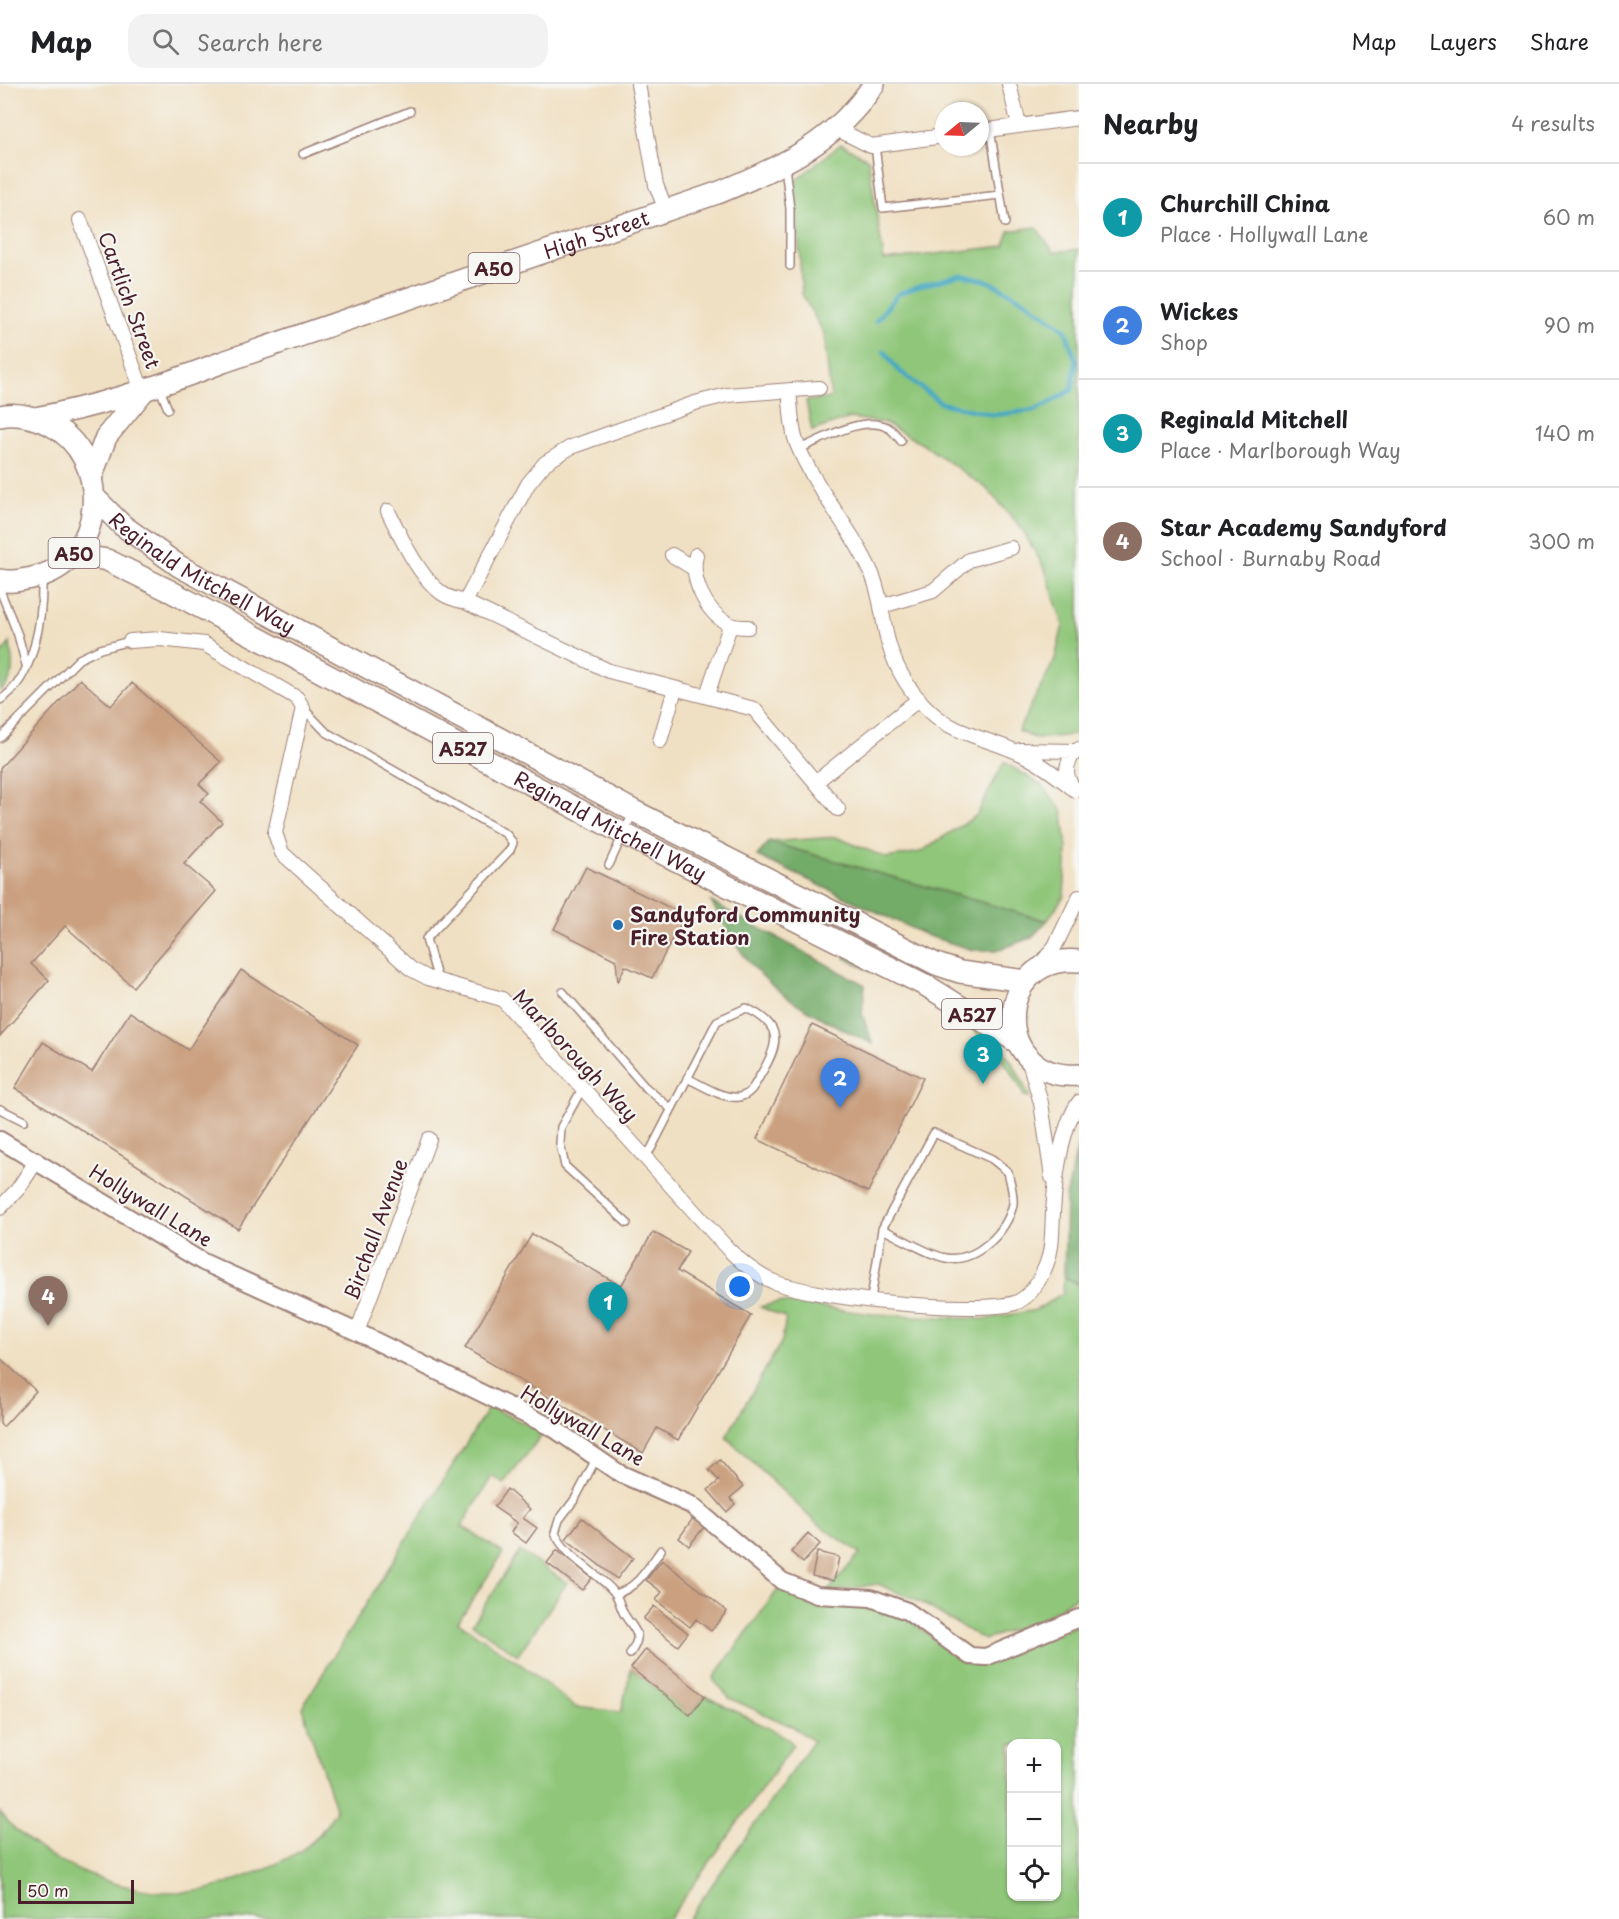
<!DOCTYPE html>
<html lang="en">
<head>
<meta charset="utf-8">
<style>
	:root { --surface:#fff; --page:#f2f2f2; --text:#202124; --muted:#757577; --line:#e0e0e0; --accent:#1f6fb2 }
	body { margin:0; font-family:"Playpen Sans",sans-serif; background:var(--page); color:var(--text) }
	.controls { position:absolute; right:18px; bottom:18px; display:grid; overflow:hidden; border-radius:12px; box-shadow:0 2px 4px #0004 }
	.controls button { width:54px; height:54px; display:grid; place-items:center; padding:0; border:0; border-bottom:2px solid var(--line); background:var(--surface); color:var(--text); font:30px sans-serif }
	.compass { position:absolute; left:935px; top:18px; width:54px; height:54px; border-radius:50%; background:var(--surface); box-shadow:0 2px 4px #0004; rotate:251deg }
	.scale { position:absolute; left:18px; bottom:15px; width:116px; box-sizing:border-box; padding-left:6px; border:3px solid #4a1f2b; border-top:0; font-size:16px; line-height:21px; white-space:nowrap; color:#4a1f2b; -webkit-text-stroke:4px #f6f6f2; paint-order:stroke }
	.you { position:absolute; left:740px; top:1203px; width:21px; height:21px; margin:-15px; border:4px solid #fff; border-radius:50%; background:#1a73e8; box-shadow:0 0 0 9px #1a73e833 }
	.badge { display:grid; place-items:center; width:39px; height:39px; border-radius:50%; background:var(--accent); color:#fff; font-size:20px; font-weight:700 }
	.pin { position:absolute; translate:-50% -50px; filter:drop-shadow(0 2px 3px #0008) }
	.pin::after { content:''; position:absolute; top:32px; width:21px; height:18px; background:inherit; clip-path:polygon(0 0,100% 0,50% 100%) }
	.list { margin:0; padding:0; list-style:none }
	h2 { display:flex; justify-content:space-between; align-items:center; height:78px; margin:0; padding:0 24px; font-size:26px }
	h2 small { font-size:20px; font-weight:400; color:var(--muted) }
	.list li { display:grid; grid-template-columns:39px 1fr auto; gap:18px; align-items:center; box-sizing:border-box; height:108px; padding:0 24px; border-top:2px solid var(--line) }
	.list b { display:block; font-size:22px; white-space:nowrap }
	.list p { margin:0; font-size:20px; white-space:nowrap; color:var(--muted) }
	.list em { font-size:20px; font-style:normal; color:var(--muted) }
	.icon { flex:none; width:33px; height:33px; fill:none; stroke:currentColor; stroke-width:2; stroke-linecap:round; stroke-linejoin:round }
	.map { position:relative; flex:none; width:1079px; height:1835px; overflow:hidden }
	header { display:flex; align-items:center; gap:36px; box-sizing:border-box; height:84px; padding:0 30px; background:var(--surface); border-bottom:2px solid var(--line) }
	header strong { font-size:28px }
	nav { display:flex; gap:33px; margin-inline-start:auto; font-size:21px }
	.search { width:420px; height:54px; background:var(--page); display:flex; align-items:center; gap:15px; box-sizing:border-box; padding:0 21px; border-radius:18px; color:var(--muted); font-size:22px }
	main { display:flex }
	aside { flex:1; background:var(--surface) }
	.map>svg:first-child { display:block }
	.green { fill:#8fc679; stroke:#6c7252; stroke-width:1.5; fill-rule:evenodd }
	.forest { fill:#73ab69; stroke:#5e654a; stroke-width:1.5 }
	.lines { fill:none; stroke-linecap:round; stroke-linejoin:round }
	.stream { stroke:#44a7c4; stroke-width:4.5 }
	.building { fill:#caa080 }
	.service-casing { stroke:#9d8077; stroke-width:10 }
	.minor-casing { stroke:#9d8077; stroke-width:16 }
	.tertiary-casing { stroke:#9d8077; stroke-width:20 }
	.primary-casing { stroke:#9d8077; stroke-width:24 }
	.service { stroke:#fff; stroke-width:7 }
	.minor { stroke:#fff; stroke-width:14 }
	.tertiary { stroke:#fff; stroke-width:16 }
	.primary { stroke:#fff; stroke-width:21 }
	.poi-dot { fill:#1f6fb2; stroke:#f6f6f2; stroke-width:2 }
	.labels { text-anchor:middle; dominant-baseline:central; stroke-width:4.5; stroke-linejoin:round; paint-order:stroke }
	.shield { fill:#f6f6f2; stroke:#7e6067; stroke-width:1.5 }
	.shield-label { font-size:18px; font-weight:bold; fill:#4a1f2b }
	.street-label { font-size:20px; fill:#4a1f2b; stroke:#f6f6f2 }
	.poi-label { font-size:20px; font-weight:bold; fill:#4a1f2b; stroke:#f6f6f2; text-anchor:start }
</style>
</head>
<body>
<header>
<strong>Map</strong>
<div class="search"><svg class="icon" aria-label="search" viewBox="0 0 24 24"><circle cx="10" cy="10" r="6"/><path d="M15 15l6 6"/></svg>Search here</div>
<nav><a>Map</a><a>Layers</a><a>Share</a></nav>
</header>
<main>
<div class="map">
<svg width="1079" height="1835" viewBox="0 0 1079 1835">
	<rect width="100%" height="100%" fill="#f6f6f2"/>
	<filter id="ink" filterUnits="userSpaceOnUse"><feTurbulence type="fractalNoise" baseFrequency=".0167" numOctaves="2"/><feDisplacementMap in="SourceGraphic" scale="12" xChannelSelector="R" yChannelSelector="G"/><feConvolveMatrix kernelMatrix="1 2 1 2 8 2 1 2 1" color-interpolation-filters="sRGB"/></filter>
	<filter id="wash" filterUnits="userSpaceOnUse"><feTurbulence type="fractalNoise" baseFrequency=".008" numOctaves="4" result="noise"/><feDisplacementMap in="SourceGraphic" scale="24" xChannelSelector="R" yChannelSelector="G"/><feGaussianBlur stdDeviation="1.35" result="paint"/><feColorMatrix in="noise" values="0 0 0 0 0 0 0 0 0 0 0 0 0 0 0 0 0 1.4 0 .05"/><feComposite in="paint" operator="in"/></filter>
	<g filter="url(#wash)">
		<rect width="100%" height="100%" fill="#f0e0c3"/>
		<path class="green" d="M841,60L868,75L884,176L1004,162L1009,147L1036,143L1054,168L1079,165V650L1037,655L1018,647L1055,575L1063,541L1045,485L1020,442L986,404L924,361L885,339L850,334L812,347L806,317L831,314L824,250L802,210L795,97Z
			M10,559C12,577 17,595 0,607V571Z
			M1004,678L1043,702L1063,728L1067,765L1064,812L1047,837L769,758L836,753L887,774L920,768L976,732Z
			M846,871C896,895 980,931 1011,977C1019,989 1024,1001 1030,1014L1024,1012C993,938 912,908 845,874Z
			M1064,1193L1079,1200V1510L1045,1534L984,1556L922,1519L878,1500L827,1508L860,1469L815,1438L726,1353L782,1257L786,1234L760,1223L779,1218L873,1230L985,1235L1036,1226L1063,1209Z
			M489,1323L544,1348L504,1400L492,1392L462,1442L503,1469L458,1538L518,1578L575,1623L621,1628L631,1584L690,1631L705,1612L788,1654L793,1661L669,1835H0V1728C41,1782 130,1815 197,1807C219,1804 242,1794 262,1786C281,1778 303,1768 317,1753C324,1746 330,1735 336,1727L302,1623Z
			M520,1467L567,1499L518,1571L472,1540Z
			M779,1504C787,1508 796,1514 804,1516C841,1525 871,1517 907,1535C927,1545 950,1576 971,1580C987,1584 1060,1548 1079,1540V1835H688L813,1657L793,1643L729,1614L713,1595ZM1011,1660H1056V1812H1011Z"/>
		<path class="forest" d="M769,758L1047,837L1032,853L999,866H973L928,852L757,772Z
			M711,818L865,901L862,930L873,960C835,941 794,923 763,893C741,873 726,843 711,818Z
			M1079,1056V1200L1064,1193L1066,1113Z"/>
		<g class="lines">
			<path class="stream" d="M876,237L898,210L920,202L961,191L988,197L1027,218L1065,245L1076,277L1072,306L1036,326L994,331L941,319L897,285L884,267"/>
		</g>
		<g id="blocks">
			<path class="building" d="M80,595L111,622L132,599L221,678L199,700L209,710L200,717L222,738L184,780L216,807L133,903L65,842L31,880L49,896L0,952V684Z
				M586,783L685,831L652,894L625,882L618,898L616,876L554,845Z
				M241,886L358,961L238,1145L15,1004L43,958L92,988L130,928L188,966Z
				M812,941L923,994L868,1108L757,1055Z
				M653,1148L688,1168L677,1187L751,1231L678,1356L657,1344L643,1369L465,1264L532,1150L621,1202Z
				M0,1274L36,1307L3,1343L0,1340Z
				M720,1376L743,1403L730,1414L735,1420L727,1428L708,1406L719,1397L709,1386Z
				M507,1405L530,1425L523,1434L537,1444L526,1459L511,1448L517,1439L494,1423Z
				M582,1434L633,1474L617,1495L566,1455Z
				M693,1434L704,1443L689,1462L679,1454Z
				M808,1449L820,1460L803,1479L791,1468Z
				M557,1466L592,1494L582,1506L547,1479Z
				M817,1468L839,1473L834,1497L812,1492Z
				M662,1476L727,1527L711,1547L696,1535L690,1543L656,1516L662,1508L646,1496Z
				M654,1522L688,1549L678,1562L643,1535Z
				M646,1565L705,1612L690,1631L631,1584Z"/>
		</g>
	</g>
	<g filter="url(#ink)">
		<use href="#blocks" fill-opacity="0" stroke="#9d8077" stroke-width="1.5"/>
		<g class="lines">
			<g class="service-casing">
				<path id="service" d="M990,45L1005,139
					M875,62L883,124L1000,111
					M303,70L410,27
					M785,82L790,125V182
					M160,305L168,325
					M799,365C824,355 861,331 887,343C893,346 897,352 901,357
					M0,506L18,551L26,581
					M0,616C35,595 43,531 42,494
					M303,624L326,648L506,750L513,759L510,766L426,855L438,896
					M0,654L79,575L100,565L130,557
					M609,781L633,729
					M563,908L644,1002L670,1024
					M582,1005L561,1043L560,1060L565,1082L627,1139
					M0,1025L24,1037
					M643,1073L651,1065L717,937L746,924C783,941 780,959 761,990C755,1000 751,1011 739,1013C722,1015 702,1001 687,994
					M871,1215L882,1145C900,1153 928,1171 946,1174C976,1179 1008,1147 1013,1120C1014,1110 1010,1097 1008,1088L992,1075L934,1049L882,1145
					M597,1373L575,1415L559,1436L555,1449C567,1475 596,1487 614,1508C619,1514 620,1523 624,1530C635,1548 644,1549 630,1570
					M616,1510C638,1503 648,1484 661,1466"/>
			</g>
			<g class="minor-casing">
				<path id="minor" d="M638,0L656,101L666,126
					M1009,0L1019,41
					M837,45L871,62L944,52
					M980,47L1079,34
					M80,136L143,309
					M789,306C791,323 791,345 797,360C816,407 852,444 872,490C882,513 882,538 889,561C897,587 912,611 932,629C954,649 984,654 1010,665C1034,674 1056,691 1075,706
					M388,427C400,452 420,495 443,510C449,514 458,516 465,518L609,587L754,625L838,725
					M672,471L693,484
					M696,471C690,495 706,529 729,540C734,543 742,543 748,543
					M465,518L528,400L545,379L571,363L695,319L727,311L819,304
					M882,522L933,507L969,476L1011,464
					M130,557L160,555L204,560L297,614L303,624L275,749L282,769L411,885L428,894L502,915L728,1165C741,1178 755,1190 772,1197C810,1214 975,1231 1015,1219C1029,1214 1038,1199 1044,1186C1053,1168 1052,1147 1053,1128C1055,1097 1061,1043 1079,1018
					M707,611L730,542
					M660,657L675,605
					M1020,666L1076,667
					M817,697L919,615
					M1073,703C1063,690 1066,675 1079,665
					M1038,884L1055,862L1079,813
					M1028,974L1041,1019L1052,1093
					M0,1124L18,1105L37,1076
					M357,1248L429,1055"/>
			</g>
			<g class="tertiary-casing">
				<path id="tertiary" d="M0,1056L203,1178L357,1248L553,1344L619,1389L691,1421L782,1497L817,1511L871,1514L907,1527L970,1572L986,1573L1079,1534"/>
			</g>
			<g class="primary-casing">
				<g id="primary">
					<path d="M0,332C17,328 33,333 49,340C114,372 107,479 32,494C21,496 11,499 0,496"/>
					<path id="s1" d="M35,334C101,322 161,302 223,278L720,108C781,83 837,57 874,0"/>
					<path d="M92,391L106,353L142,309"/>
					<path id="s2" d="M95,414L122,441L179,482L634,727L936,880L960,888L1026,897"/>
					<path id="s3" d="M73,470L107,476L170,507L624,750L927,902L1017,958"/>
					<path d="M1079,877C992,869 991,998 1079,991"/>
				</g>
			</g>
			<use href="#service" class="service"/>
			<use href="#minor" class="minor"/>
			<use href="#tertiary" class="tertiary"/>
			<use href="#primary" class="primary"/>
		</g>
	</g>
	<circle class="poi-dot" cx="618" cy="841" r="6"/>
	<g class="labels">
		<g class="shield">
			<rect x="468.5" y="169" width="51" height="30" rx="4.5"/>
			<rect x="48.5" y="454" width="51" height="30" rx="4.5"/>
			<rect x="433" y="649" width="60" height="30" rx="4.5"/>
			<rect x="942" y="915" width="60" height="30" rx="4.5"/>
		</g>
		<g class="shield-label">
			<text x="494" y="184">A50</text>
			<text x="74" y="469">A50</text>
			<text x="463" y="664">A527</text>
			<text x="972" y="930">A527</text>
		</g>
		<g class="street-label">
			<text stroke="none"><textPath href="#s1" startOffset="591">High Street</textPath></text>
			<text transform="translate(130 216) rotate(70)">Cartlich Street</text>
			<text stroke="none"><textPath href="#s2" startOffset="132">Reginald Mitchell Way</textPath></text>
			<text stroke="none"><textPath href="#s3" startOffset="604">Reginald Mitchell Way</textPath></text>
			<text transform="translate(576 971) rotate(47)">Marlborough Way</text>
			<text transform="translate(151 1121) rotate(31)">Hollywall Lane</text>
			<text transform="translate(375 1145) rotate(-70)">Birchall Avenue</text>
			<text transform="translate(583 1341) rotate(30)">Hollywall Lane</text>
		</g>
		<g class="poi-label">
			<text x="630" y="830">Sandyford Community<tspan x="630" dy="23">Fire Station</tspan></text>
		</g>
	</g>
</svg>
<div class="controls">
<button>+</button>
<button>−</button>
<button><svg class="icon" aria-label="locate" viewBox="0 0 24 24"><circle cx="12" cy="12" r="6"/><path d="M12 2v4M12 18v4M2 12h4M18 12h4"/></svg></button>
</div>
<svg class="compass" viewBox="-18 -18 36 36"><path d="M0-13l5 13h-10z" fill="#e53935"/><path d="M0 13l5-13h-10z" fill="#757577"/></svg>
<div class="scale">50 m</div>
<div class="you"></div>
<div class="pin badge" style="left:608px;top:1248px;background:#0f9aa8">1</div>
<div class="pin badge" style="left:840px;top:1024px;background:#3f7fe0">2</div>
<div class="pin badge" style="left:983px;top:1000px;background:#0f9aa8">3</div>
<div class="pin badge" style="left:48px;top:1242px;background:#8d6e63">4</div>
</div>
<aside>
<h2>Nearby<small>4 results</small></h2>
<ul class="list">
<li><span class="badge" style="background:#0f9aa8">1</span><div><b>Churchill China</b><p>Place · Hollywall Lane</p></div><em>60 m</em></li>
<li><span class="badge" style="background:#3f7fe0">2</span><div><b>Wickes</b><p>Shop</p></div><em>90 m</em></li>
<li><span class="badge" style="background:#0f9aa8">3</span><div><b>Reginald Mitchell</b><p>Place · Marlborough Way</p></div><em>140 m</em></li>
<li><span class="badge" style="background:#8d6e63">4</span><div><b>Star Academy Sandyford</b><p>School · Burnaby Road</p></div><em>300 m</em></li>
</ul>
</aside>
</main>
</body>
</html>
